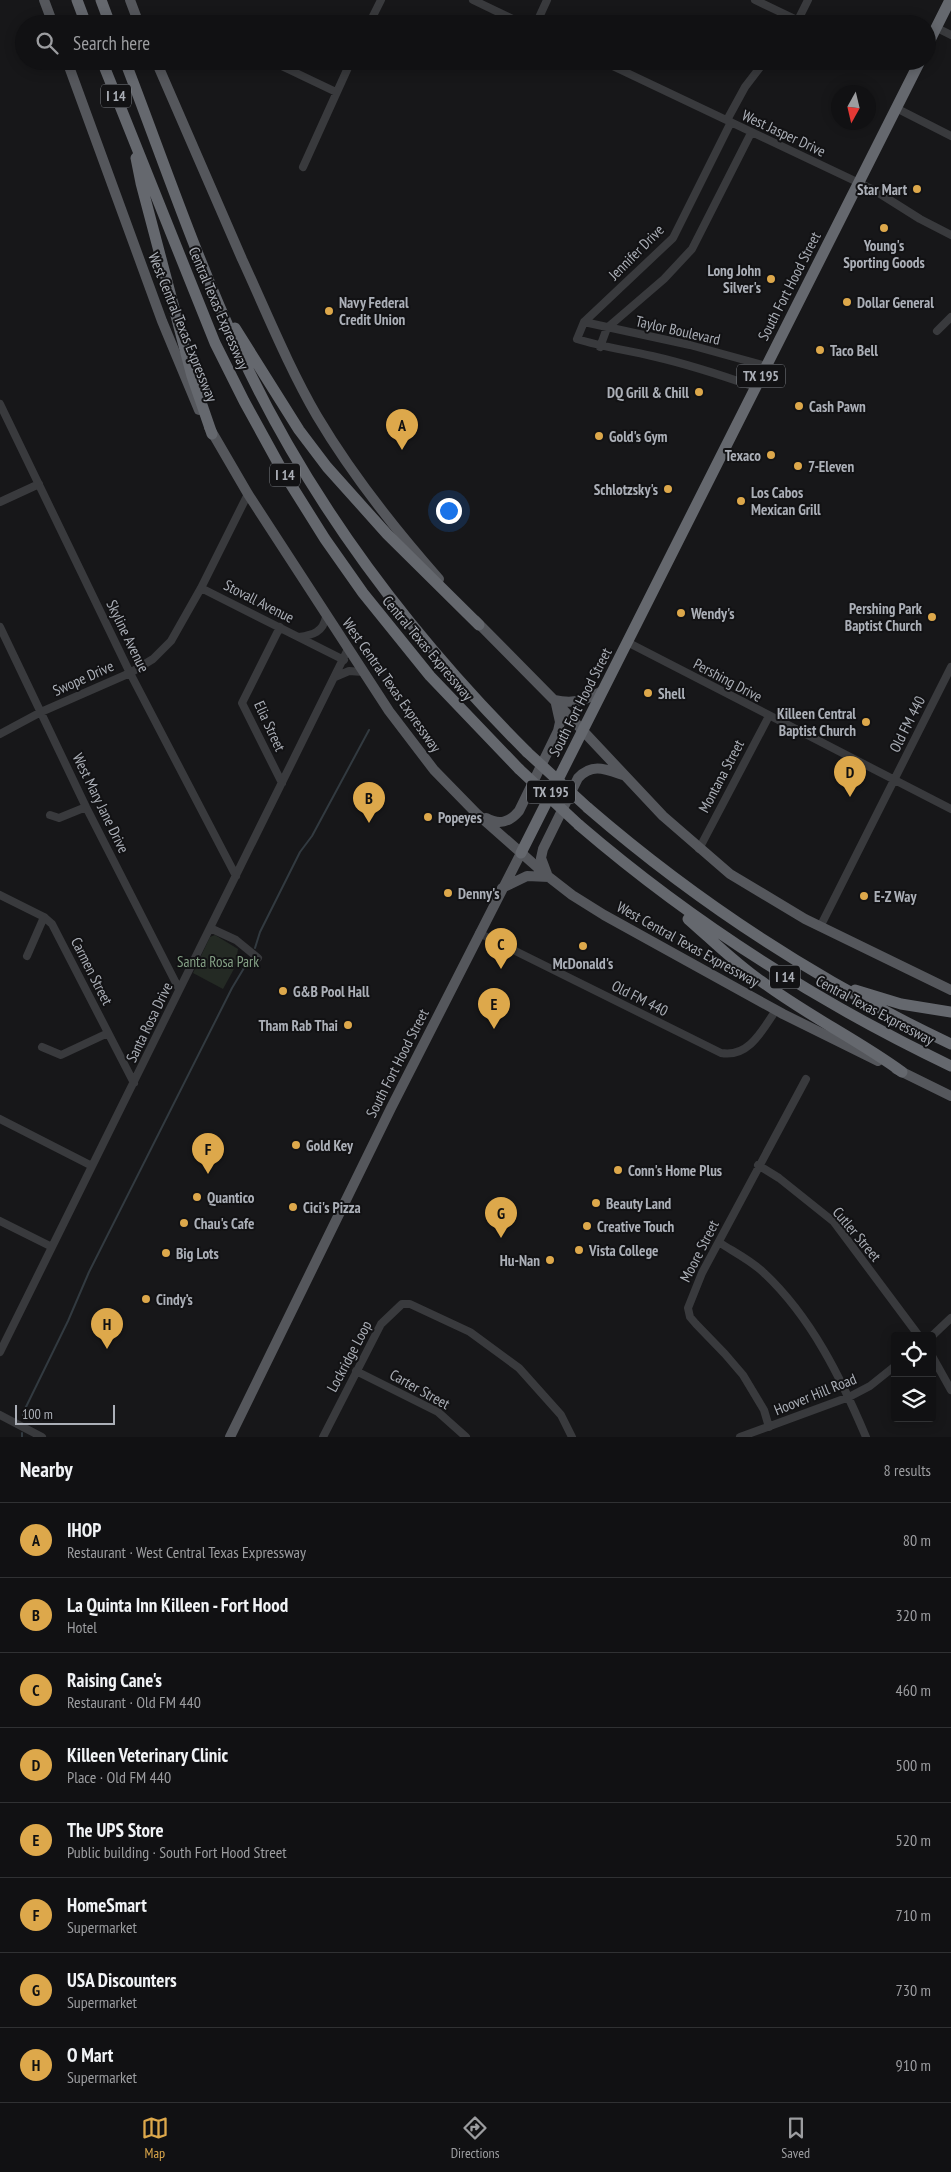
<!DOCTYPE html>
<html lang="en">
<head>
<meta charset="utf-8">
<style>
	:root { --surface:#111113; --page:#1e1f21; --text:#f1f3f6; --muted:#9c9da0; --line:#303133; --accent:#dda84b }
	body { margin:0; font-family:"PT Sans Narrow",sans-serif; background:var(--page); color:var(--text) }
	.controls { position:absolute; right:15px; bottom:15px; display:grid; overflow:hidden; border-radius:5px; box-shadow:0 2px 12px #0003 }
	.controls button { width:45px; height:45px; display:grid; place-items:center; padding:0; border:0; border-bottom:1px solid var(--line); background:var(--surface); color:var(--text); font:25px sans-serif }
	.compass { position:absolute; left:831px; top:85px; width:45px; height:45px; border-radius:50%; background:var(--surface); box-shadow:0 2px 12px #0003; rotate:188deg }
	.scale { position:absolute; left:15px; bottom:12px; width:100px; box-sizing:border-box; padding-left:5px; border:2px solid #abafb7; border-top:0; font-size:14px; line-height:18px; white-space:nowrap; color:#abafb7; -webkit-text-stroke:4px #121214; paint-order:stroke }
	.you { position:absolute; left:448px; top:510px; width:18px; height:18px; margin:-12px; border:4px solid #fff; border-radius:50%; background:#1a73e8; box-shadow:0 0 0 8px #1a73e833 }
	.badge { display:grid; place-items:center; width:32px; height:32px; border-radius:50%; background:var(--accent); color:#111; font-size:16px; font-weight:700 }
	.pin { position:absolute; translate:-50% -41px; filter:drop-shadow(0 1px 2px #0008) }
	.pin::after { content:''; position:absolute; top:26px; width:18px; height:15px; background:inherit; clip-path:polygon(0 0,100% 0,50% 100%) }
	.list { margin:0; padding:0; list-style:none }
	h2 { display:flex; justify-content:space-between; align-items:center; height:65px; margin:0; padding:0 20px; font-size:21px }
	h2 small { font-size:16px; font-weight:400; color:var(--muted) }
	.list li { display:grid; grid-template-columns:32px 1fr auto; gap:15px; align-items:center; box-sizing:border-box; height:75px; padding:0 20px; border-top:1px solid var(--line) }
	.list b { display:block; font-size:19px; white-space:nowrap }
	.list p { margin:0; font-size:16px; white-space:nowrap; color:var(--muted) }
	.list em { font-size:16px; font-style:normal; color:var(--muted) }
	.icon { flex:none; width:28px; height:28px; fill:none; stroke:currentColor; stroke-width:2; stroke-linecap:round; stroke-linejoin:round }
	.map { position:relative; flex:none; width:951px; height:1437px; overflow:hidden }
	.search { position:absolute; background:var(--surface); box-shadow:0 2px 12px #0003; left:15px; right:15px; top:15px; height:55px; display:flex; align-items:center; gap:12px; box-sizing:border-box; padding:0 18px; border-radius:28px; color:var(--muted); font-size:19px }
	.sheet { height:665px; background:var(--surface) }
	nav { display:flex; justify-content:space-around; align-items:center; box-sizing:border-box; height:70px; border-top:1px solid var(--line); background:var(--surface); font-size:14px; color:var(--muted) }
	nav a { display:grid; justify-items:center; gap:2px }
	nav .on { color:var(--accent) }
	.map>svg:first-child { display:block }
	.green { fill:#242a24 }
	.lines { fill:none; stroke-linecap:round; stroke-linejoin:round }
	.stream { stroke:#323a40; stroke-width:2 }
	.minor { stroke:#393a3d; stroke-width:8 }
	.major { stroke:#55575c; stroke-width:10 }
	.highway { stroke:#65686e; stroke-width:11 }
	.highway-bridge { stroke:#65686e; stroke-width:11 }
	.poi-dot { fill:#dda84b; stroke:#121214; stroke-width:2 }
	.labels { text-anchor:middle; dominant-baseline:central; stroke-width:4; stroke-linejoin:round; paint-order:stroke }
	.shield { fill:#121214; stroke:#7d8086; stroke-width:1 }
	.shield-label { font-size:14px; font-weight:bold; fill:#abafb7 }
	.street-label { font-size:15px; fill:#abafb7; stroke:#121214 }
	.poi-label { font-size:15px; font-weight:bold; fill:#abafb7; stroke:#121214; text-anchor:start }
	.park-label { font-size:15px; fill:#84a085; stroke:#121214 }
</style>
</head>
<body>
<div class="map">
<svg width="951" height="1437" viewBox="0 0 951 1437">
	<rect width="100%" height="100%" fill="#171719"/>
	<path class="green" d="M215,935L238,949L235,967L223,989L193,973L210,937Z"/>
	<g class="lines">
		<path class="stream" d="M255,948L260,932L300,852L312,836L369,730
			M23,1420V1413L68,1321L89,1272L232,988L250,958
			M22,1437V1433"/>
		<path class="minor" d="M473,0L523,24
			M755,0L797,20
			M161,24L175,20L192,24
			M369,24L381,0
			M536,24L547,0
			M796,24L808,0
			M937,28L951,35
			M271,61L336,92
			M602,61L874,190L920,219L951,235
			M896,108L951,136
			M727,120L745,87L765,61
			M731,122L673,238L584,322L577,339C602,347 627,350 652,356C687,364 721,375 755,387
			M303,167L351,61
			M584,322L690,345L766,366
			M937,331L951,317
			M600,347L607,328L664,279L692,249L751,133
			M0,404L130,673L236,876
			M0,502L39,484
			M201,588L344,660
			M0,627L86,807L179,989
			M280,627L242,703L282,783
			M299,637C313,635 323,632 326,617
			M627,642L951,809
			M335,677L349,671L363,672
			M0,734L41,712L130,673L153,659L171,641L201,588L248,494
			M50,815L59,818L86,807
			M699,849L769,716
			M0,895L44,917L52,924L134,1083
			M820,927L951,667
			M210,928L236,940L258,958
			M479,933L721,1053C749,1058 763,1029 776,1010
			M27,956L44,917
			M42,1047L61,1055L108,1033
			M0,1119L92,1166
			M758,1165L779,1178L834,1222L919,1336
			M0,1221L52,1247
			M720,1243C734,1252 752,1261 764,1273C811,1317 841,1378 866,1437
			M932,1336L951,1318
			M0,1352L348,649
			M932,1356L951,1390
			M356,1371L438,1412L466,1437
			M0,1415L42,1437
			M769,1427L764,1410L743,1375L725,1354L696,1324L690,1317L688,1308L702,1273L806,1079
			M323,1437L381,1324L402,1304H410L470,1332L519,1368L561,1415L572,1437
			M740,1437L849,1397L870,1386L895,1366"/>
		<path class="major" d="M44,0L53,24
			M130,0L139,24
			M67,61L162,321L199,410
			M156,61C184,127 213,193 242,259C266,311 288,366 317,416C352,475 394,528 439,579
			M209,427L248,494L389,711L434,770L476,813L545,874L572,895L604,915L783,1014L878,1061
			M475,620L554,700L663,816L730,874L805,919L951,990
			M554,700C573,704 585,701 602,691
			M486,818C499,825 509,823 519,811L558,731L560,722L556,704
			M547,874L541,858L543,849L578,778C592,763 605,769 623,775
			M502,888L527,876L549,877
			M896,1069L951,1096
			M230,1437L391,1108L521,853"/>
		<path class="highway" d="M77,0L86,24
			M101,0L110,24
			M927,46L950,0
			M102,61L215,343L244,401L283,472L325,539L363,593L430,676L519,769
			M125,61C162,157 195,255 238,348C308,500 409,634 527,752
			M136,158L141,183L192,376L212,434
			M235,328L299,430L327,467L387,534L479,625
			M588,808C698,903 819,982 951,1044
			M579,825C692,922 817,1002 951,1066
			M521,853L920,61
			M688,919C712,940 735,963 761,981C806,1015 857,1039 902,1072
			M855,990L901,1004L951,1012"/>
		<path class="highway-bridge" d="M527,752L588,808
			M519,769L579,825"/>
	</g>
	<g class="poi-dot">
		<circle cx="917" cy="189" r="5"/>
		<circle cx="884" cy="228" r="5"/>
		<circle cx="771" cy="279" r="5"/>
		<circle cx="847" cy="302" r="5"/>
		<circle cx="329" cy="311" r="5"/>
		<circle cx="820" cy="350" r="5"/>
		<circle cx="699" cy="392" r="5"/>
		<circle cx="799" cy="406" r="5"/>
		<circle cx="599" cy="436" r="5"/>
		<circle cx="771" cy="455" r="5"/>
		<circle cx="798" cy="466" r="5"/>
		<circle cx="668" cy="489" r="5"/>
		<circle cx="741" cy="501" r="5"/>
		<circle cx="681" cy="613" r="5"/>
		<circle cx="932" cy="617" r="5"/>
		<circle cx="648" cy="693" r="5"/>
		<circle cx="866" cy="722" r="5"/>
		<circle cx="428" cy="817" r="5"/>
		<circle cx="448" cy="893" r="5"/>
		<circle cx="864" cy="896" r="5"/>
		<circle cx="583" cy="946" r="5"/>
		<circle cx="283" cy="991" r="5"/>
		<circle cx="348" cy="1025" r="5"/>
		<circle cx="296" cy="1145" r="5"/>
		<circle cx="618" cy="1170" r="5"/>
		<circle cx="197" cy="1197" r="5"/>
		<circle cx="596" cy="1203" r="5"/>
		<circle cx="293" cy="1207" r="5"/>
		<circle cx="184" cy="1223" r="5"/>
		<circle cx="587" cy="1226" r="5"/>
		<circle cx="579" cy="1250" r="5"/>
		<circle cx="166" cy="1253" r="5"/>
		<circle cx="550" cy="1260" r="5"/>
		<circle cx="146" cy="1299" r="5"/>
	</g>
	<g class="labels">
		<g class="shield">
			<rect x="101" y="84.5" width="30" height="23" rx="4"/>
			<rect x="737" y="364.5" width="48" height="23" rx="4"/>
			<rect x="270" y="463.5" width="30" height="23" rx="4"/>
			<rect x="527" y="780.5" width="48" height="23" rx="4"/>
			<rect x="770" y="965.5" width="30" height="23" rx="4"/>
		</g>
		<g class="shield-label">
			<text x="116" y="96">I 14</text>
			<text x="761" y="376">TX 195</text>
			<text x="285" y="475">I 14</text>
			<text x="551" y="792">TX 195</text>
			<text x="785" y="977">I 14</text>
		</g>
		<g class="street-label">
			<text transform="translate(784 133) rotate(25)">West Jasper Drive</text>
			<text transform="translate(636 252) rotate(-45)">Jennifer Drive</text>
			<text transform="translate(789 286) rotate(-63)">South Fort Hood Street</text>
			<text transform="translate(219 308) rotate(67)">Central Texas Expressway</text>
			<text transform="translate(183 327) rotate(68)">West Central Texas Expressway</text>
			<text transform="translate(678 330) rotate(13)">Taylor Boulevard</text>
			<text transform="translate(259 601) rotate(27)">Stovall Avenue</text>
			<text transform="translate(128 636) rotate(64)">Skyline Avenue</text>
			<text transform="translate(428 648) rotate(50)">Central Texas Expressway</text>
			<text transform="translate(83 678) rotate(-24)">Swope Drive</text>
			<text transform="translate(728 680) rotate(28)">Pershing Drive</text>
			<text transform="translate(392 685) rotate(55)">West Central Texas Expressway</text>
			<text transform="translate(580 702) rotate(-63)">South Fort Hood Street</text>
			<text transform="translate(907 724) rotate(-63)">Old FM 440</text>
			<text transform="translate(270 726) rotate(65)">Elia Street</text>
			<text transform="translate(721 776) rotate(-62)">Montana Street</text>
			<text transform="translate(101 803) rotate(64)">West Mary Jane Drive</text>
			<text transform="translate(688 944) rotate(29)">West Central Texas Expressway</text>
			<text transform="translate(92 971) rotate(63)">Carmen Street</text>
			<text transform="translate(640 998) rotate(27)">Old FM 440</text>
			<text transform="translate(875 1010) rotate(28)">Central Texas Expressway</text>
			<text transform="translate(149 1022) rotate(-64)">Santa Rosa Drive</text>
			<text transform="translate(397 1063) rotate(-63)">South Fort Hood Street</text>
			<text transform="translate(857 1234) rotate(50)">Cutler Street</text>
			<text transform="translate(699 1251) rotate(-63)">Moore Street</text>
			<text transform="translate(349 1356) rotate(-62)">Lockridge Loop</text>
			<text transform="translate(420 1389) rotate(29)">Carter Street</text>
			<text transform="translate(815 1394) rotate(-22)">Hoover Hill Road</text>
		</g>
		<g class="poi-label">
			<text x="907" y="189" text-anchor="end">Star Mart</text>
			<text x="884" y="245" text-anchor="middle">Young's<tspan x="884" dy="17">Sporting Goods</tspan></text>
			<text x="761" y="270" text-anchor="end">Long John<tspan x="761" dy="17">Silver's</tspan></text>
			<text x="339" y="302">Navy Federal<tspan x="339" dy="17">Credit Union</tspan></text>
			<text x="857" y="302">Dollar General</text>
			<text x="830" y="350">Taco Bell</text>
			<text x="689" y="392" text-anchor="end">DQ Grill &amp; Chill</text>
			<text x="809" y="406">Cash Pawn</text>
			<text x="609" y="436">Gold's Gym</text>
			<text x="761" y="455" text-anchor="end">Texaco</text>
			<text x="808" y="466">7-Eleven</text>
			<text x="658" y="489" text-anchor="end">Schlotzsky's</text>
			<text x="751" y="492">Los Cabos<tspan x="751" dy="17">Mexican Grill</tspan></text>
			<text x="922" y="608" text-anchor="end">Pershing Park<tspan x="922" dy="17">Baptist Church</tspan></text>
			<text x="691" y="613">Wendy's</text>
			<text x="658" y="693">Shell</text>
			<text x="856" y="713" text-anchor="end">Killeen Central<tspan x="856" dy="17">Baptist Church</tspan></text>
			<text x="438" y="817">Popeyes</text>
			<text x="458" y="893">Denny's</text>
			<text x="874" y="896">E-Z Way</text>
			<text x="583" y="963" text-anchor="middle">McDonald's</text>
			<text x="293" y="991">G&amp;B Pool Hall</text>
			<text x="338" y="1025" text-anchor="end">Tham Rab Thai</text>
			<text x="306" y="1145">Gold Key</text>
			<text x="628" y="1170">Conn's Home Plus</text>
			<text x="207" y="1197">Quantico</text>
			<text x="606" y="1203">Beauty Land</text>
			<text x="303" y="1207">Cici's Pizza</text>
			<text x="194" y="1223">Chau's Cafe</text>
			<text x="597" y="1226">Creative Touch</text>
			<text x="589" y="1250">Vista College</text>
			<text x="176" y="1253">Big Lots</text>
			<text x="540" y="1260" text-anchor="end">Hu-Nan</text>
			<text x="156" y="1299">Cindy’s</text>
		</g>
		<g class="park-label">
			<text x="218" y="961">Santa Rosa Park</text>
		</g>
	</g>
</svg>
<div class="controls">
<button><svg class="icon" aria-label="locate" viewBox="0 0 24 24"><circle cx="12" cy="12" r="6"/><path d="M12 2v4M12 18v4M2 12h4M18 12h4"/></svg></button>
<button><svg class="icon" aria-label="layers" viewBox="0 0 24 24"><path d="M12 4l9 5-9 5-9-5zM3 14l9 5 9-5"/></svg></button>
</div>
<svg class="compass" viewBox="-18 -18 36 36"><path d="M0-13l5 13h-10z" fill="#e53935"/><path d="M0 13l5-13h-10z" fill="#9c9da0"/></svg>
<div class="scale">100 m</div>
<div class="you"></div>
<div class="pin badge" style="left:402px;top:450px">A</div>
<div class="pin badge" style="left:369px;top:823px">B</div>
<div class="pin badge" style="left:501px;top:969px">C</div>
<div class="pin badge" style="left:850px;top:797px">D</div>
<div class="pin badge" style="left:494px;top:1029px">E</div>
<div class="pin badge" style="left:208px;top:1174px">F</div>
<div class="pin badge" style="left:501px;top:1238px">G</div>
<div class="pin badge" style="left:107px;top:1349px">H</div>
<div class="search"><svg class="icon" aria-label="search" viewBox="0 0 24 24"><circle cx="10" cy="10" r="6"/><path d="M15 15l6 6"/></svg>Search here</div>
</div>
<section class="sheet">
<h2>Nearby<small>8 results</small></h2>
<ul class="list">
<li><span class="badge">A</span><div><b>IHOP</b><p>Restaurant · West Central Texas Expressway</p></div><em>80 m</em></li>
<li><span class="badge">B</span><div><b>La Quinta Inn Killeen - Fort Hood</b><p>Hotel</p></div><em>320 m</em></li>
<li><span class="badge">C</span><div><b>Raising Cane's</b><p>Restaurant · Old FM 440</p></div><em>460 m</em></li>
<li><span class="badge">D</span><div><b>Killeen Veterinary Clinic</b><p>Place · Old FM 440</p></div><em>500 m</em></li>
<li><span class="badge">E</span><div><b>The UPS Store</b><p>Public building · South Fort Hood Street</p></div><em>520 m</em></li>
<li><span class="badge">F</span><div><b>HomeSmart</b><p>Supermarket</p></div><em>710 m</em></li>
<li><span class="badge">G</span><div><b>USA Discounters</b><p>Supermarket</p></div><em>730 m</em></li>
<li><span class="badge">H</span><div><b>O Mart</b><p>Supermarket</p></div><em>910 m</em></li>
</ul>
</section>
<nav>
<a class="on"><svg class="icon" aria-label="map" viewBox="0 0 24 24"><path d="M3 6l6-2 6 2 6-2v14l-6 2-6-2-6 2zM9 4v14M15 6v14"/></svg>Map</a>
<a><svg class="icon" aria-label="directions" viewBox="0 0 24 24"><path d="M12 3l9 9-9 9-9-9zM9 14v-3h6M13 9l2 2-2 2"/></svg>Directions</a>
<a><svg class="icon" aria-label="saved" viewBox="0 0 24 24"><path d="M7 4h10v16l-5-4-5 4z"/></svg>Saved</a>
</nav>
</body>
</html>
